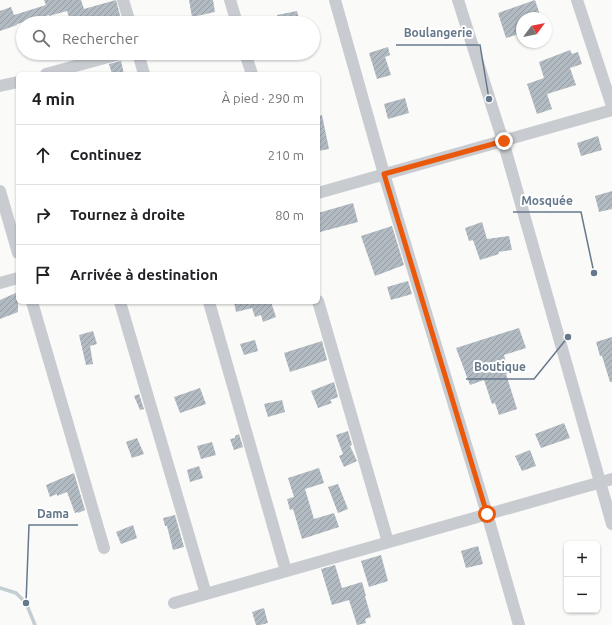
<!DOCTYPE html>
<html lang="fr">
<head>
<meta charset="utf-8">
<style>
	:root { --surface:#fff; --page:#f6f6f6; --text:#202124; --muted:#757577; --line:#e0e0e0 }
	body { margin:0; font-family:Ubuntu,sans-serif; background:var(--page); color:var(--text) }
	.controls { position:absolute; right:12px; bottom:12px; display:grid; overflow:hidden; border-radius:6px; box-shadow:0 1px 3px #0004 }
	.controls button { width:36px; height:36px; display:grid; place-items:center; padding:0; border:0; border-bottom:1px solid var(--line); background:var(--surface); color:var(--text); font:20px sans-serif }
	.compass { position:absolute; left:516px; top:12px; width:36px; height:36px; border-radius:50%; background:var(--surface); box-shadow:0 1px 3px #0004; rotate:58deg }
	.stop { position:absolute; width:12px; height:12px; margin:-9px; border:3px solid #ea580c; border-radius:50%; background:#fff }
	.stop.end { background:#ea580c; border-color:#fff; box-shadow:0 1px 4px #0008 }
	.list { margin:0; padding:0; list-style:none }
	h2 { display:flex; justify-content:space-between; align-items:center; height:52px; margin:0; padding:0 16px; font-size:17px }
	h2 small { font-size:13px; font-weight:400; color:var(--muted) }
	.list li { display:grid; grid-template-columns:26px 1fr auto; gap:12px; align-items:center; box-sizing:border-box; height:60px; padding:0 16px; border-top:1px solid var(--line) }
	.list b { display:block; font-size:15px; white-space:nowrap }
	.list em { font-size:13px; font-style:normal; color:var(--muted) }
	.icon { flex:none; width:22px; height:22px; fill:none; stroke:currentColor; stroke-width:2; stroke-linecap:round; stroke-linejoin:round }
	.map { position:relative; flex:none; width:612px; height:625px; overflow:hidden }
	.search { position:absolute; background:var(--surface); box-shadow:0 1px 3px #0004; left:16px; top:16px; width:304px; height:44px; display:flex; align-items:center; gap:10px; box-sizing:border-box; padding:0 14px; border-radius:22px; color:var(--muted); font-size:15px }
	.panel { position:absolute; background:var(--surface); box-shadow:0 1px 3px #0004; left:16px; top:72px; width:304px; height:232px; border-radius:6px }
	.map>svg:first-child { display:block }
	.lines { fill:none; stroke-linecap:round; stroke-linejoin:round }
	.stream { stroke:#c3ced3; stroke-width:3.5 }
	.building { fill:url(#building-hatch) }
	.minor { stroke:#c8cbd0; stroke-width:12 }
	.route { stroke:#ea580c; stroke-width:5 }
	.leader { fill:none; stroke:#66788c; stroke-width:1.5 }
	.callout-dot { fill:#66788c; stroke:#fff; stroke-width:1.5 }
	.callout-label { font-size:12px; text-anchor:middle; font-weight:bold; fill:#66788c; stroke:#fff; stroke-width:4; stroke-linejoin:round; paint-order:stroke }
</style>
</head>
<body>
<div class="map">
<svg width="612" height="625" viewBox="0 0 612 625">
	<defs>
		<pattern id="building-hatch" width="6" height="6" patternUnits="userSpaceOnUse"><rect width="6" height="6" fill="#b2bac2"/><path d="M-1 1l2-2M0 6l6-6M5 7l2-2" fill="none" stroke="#959ca4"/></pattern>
	</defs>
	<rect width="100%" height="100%" fill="#fafaf8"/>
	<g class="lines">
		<path class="stream" d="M0,588L16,593L26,603L35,625"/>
	</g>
	<path class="building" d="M44,0H81L84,9L116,0L122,23H103L101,16L78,23H71L67,11L49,16V15L17,24V25L0,31V11L11,7L14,15L46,5Z
		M189,0H213L215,12L192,17Z
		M535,0L541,18H522V33L506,38L498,13Z
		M297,11L300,23H279L277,15Z
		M388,47L390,55L385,57L391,75L377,79L369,53Z
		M570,50L572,54L578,52L582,64L570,68L576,85L547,94L552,109L537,114L527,84L544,78L539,62Z
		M121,61L124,74H112L109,64Z
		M405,98L409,113L388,119L384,104Z
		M322,115L329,149L318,151V116Z
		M598,136L602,150L581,156L577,143Z
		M612,191V209L599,212L595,196Z
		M353,203L358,222L320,232L318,226V213Z
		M482,222L487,239L509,236L512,250L498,252L499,254L480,260L473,240L469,241L465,228Z
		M392,226L404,265L375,276L361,236Z
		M408,281L412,294L391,300L387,287Z
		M18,292V312L0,319V300Z
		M234,302H271L276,317L263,322L261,315L255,317L252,308L236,312Z
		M519,328L526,348L504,355L509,372L506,374L517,409L499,415L495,403L492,404L484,380L470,385L456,348Z
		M93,331L97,344L90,346L93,364L86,365L79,335Z
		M612,337V382H610L602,356H600L596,342Z
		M255,340L258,351L244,355L240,344Z
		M322,341L327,360L290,372L284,353Z
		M334,382L338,397L330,400L332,403L318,408L311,391Z
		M200,388L206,404L180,413L174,397Z
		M139,394L144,409L140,410L134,396Z
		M282,400L285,412L268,417L264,404Z
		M564,423L570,438L541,448L535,434Z
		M348,431L352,445L350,446L357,461L344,467L339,456L343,454L336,435Z
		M239,434L243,447L234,450L230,439L235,438V436Z
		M137,438L144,454L132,458L126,442Z
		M212,442L216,455L201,459L197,446Z
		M530,450L536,466L522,471L515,456Z
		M199,466L203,478L190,482L187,470Z
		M319,468L324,483L305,489L314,519L334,513L339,527L302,539L293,509L290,510L287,499L294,497L288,478Z
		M74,473L85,510L78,513V512L75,513L67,492L57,496V494L50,497L46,485Z
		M338,484L348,509L338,513L328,487Z
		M175,515L184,547L173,550L167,526H165L163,518Z
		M133,525L137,538L121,544L116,532Z
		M478,546L483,564L466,568L461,551Z
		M381,555L388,581L369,587L361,561Z
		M335,565L342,588L362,582L366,596H365L371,617L365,619L366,623L357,625L349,600L332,605L321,569Z
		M264,608L268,623L260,625H256L252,612Z"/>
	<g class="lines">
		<path class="minor" d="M123,0L130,23
			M230,0L237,23
			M335,0L384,174L487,514L519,625
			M458,0L503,141L612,524
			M577,0L612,106
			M138,53L144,74
			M245,53L252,74
			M46,74L123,53
			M0,86L18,82
			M0,191L18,253
			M318,193L612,110
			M0,283L18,278
			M318,301L388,542
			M32,302L104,548
			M120,302L206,594
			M209,302L286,571
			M174,603L612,479"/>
	</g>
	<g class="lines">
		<path class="route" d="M487,514L384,174L504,141"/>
	</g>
	<path class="leader" d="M489 99L480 45H396M594 273L581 212H513M568 337L534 379H466M26 603L29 525H78"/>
	<g class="callout-dot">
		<circle cx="489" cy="99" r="4"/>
		<circle cx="594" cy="273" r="4"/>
		<circle cx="568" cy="337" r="4"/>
		<circle cx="26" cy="603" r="4"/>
	</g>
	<g class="callout-label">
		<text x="438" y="37">Boulangerie</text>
		<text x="547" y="205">Mosquée</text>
		<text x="500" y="371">Boutique</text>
		<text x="53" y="518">Dama</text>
	</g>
</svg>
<div class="controls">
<button>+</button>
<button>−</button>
</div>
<svg class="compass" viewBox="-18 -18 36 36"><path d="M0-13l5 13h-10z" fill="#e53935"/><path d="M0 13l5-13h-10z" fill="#757577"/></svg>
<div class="stop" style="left:487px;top:514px"></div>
<div class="stop end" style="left:504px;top:141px"></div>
<div class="search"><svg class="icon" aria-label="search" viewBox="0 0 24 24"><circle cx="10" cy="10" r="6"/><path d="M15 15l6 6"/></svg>Rechercher</div>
<section class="panel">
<h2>4 min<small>À pied · 290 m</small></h2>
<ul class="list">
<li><svg class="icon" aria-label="ahead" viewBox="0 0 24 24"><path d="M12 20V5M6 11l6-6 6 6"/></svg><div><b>Continuez</b></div><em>210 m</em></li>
<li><svg class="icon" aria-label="right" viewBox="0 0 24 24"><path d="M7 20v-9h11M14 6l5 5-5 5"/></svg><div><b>Tournez à droite</b></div><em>80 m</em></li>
<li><svg class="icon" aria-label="arrive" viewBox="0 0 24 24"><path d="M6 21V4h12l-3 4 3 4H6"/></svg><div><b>Arrivée à destination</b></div></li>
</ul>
</section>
</div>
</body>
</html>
